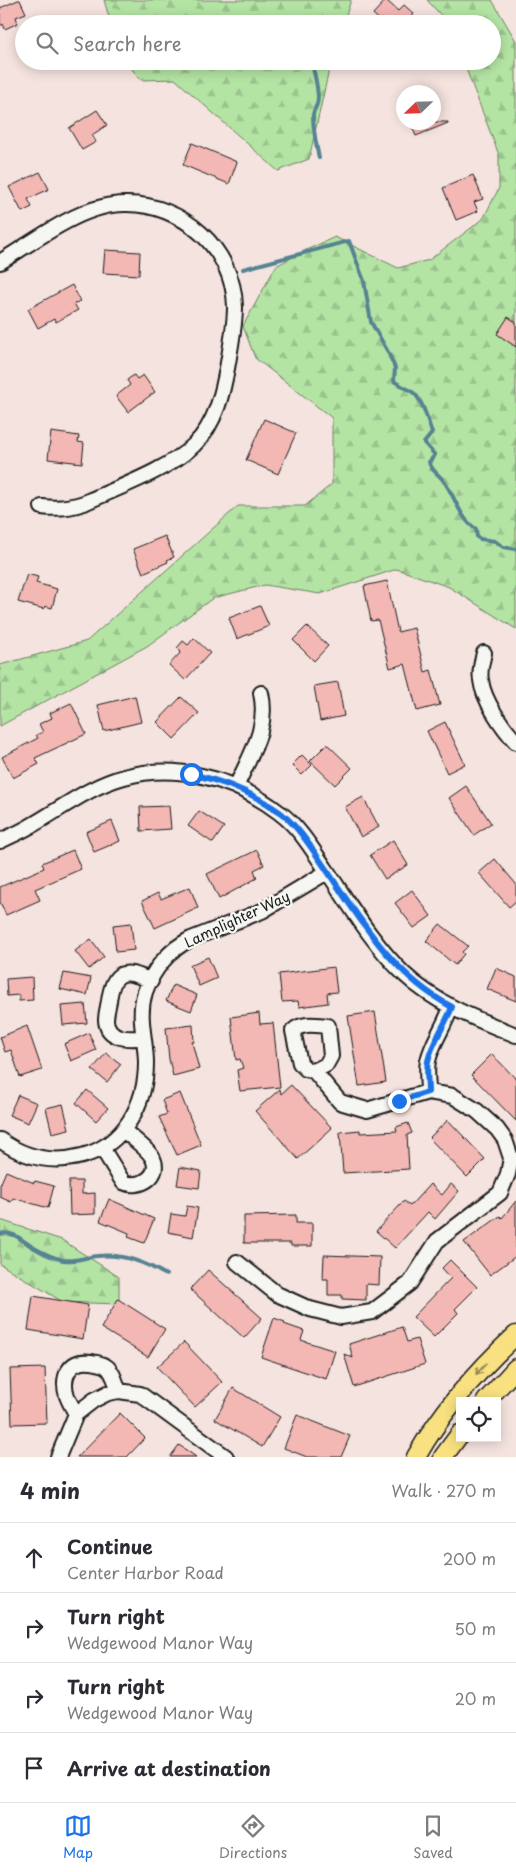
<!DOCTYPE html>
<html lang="en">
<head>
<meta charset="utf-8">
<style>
	:root { --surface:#fff; --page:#f7f7f7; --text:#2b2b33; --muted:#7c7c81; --line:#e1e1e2; --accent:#1a73e8 }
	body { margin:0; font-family:"Playpen Sans",sans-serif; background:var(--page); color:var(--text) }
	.controls { position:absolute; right:15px; bottom:15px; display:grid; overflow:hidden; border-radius:0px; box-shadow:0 2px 12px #0003 }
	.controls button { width:45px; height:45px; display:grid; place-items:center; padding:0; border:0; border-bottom:1px solid var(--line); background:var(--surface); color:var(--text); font:25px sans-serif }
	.compass { position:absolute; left:396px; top:85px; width:45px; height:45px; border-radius:50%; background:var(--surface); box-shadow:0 2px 12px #0003; rotate:247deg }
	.stop { position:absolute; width:15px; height:15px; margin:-11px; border:4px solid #1a73e8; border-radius:50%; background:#fff }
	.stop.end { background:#1a73e8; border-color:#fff; box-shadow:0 1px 5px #0008 }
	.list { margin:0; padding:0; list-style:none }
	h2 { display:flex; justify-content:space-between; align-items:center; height:65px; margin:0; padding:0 20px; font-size:21px }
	h2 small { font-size:16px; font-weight:400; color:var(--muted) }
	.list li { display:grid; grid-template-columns:32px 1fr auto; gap:15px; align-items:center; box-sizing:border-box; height:70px; padding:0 20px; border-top:1px solid var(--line) }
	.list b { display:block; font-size:19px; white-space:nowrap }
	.list p { margin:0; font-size:16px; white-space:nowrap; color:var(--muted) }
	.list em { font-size:16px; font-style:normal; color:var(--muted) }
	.icon { flex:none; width:28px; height:28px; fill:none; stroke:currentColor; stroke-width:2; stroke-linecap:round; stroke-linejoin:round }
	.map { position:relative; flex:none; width:516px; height:1457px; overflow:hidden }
	.search { position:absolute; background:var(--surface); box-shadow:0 2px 12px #0003; left:15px; right:15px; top:15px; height:55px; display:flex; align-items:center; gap:12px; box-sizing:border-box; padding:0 18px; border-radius:28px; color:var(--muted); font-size:19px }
	.sheet { height:345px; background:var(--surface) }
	nav { display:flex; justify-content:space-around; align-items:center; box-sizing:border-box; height:70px; border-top:1px solid var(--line); background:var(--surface); font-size:14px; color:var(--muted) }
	nav a { display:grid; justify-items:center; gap:2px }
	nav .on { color:var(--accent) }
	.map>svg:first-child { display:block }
	.forest { fill:url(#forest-firs); stroke:#688060 }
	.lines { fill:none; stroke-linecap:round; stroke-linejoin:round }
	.stream { stroke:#578392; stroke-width:4 }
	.building { fill:#f3b7b4; stroke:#1c1c1c }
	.minor-casing { stroke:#1c1c1c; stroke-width:18 }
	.major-casing { stroke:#1c1c1c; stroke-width:21 }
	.minor { stroke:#f6f6f2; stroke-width:14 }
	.major { stroke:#f9e181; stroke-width:18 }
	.oneway { stroke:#968854 }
	.route { stroke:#1a73e8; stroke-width:6 }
	.labels { text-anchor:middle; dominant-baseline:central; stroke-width:4.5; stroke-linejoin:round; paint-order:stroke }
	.street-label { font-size:14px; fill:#1c1c1c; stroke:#f6f6f2 }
</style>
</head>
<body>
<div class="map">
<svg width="516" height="1457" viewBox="0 0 516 1457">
	<defs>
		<pattern id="forest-firs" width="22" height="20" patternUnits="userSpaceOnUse" patternTransform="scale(1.25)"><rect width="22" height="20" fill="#b4e4a4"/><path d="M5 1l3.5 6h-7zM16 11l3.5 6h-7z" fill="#9ac38d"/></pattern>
	</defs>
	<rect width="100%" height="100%" fill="#f5e3df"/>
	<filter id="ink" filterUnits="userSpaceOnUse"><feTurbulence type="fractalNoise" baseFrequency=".02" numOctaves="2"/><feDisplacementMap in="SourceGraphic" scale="10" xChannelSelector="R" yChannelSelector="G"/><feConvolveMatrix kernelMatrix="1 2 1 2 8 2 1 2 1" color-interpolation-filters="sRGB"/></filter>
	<g filter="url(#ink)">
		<path class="forest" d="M104,0H351L343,24H111Z
			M427,0H492L516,41V629L449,587L397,569L320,594L265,585L213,598L147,646L0,726V665L87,641L238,506H305L332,484V418L255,358L243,326L276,266L306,250L335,237L398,268L429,260L483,219L499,188V155L463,61H492V24H449Z
			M125,61H331L309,159L278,171L175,79L141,80Z
			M0,1220L62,1240L119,1277V1304L63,1302L0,1264Z"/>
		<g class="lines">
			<path class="stream" d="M278,17L283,24
				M310,61C314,68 320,96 317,104C316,108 313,110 313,115C313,130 316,144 319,158
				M243,269L349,241L364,281L371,322L388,352L395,368L394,381C400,386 405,387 411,391C422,397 428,421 432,433L424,443L435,455L429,462C431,471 438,473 443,480C455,495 459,518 476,529L477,537L480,539L495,541L503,547L516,549
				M0,1234C15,1230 25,1244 38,1250C45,1254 55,1258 63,1260C75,1262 85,1257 97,1256C122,1253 145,1262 166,1275"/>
		</g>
		<path class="building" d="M18,0H20L26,13L16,17L18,23L5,29L3,24L0,26V8Z
			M386,0L398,11L404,5L414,14L406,24H384L373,14Z
			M97,110L107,125L92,135L96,142L82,150L69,128Z
			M410,122H448V123L416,136Z
			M192,143L237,162L229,184L183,165Z
			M40,172L49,189L28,199L32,207L22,212L9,187Z
			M473,175L483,199L474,202L478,211L456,220L443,188Z
			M105,250L140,252L139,275L103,273Z
			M72,285L80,301L74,304L78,310L56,322L54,319L38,328L28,309Z
			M508,317L516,322V347L497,334Z
			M134,375L137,379L143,375L155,392L128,412L116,396L130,385L127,380Z
			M264,419L296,433L278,474L246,460Z
			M51,432L79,436L78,442L84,443L82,463L48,459Z
			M165,536L174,557L167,560L168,562L143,573L133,549Z
			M27,574L38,577L36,583L57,589L52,608L45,606L44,609L18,602Z
			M387,581L398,632L414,628L425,672L431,670L440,705L417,711L405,664L390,668L378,620L371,621L364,586Z
			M260,606L269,626L237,639L229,618Z
			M307,626L328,646L314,661L293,640Z
			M194,638L210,653L185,680L169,665L181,652L177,648L183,641L188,645Z
			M338,682L344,716L320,721L314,686Z
			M135,696L141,722L104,731L98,705Z
			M181,697L199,713L174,739L157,722Z
			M71,703L86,734L35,758L39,764L13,778L2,757L38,738L36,735L43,732L39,724L52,718L50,713Z
			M445,722L465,764L447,773L427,731Z
			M327,744L352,768L335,785L310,761Z
			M302,755L312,765L302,775L292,765Z
			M466,786L491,823L474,835L449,798Z
			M363,797L379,827L361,837L345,807Z
			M169,806L171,829L141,831L140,807Z
			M199,811L224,827L213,843L188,826Z
			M112,821L120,841L94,852L86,832Z
			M393,840L408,865L385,879L370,855Z
			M73,850L81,869L35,889L40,900L6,915L0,902V887L44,868L42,863Z
			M257,850L264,865L254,870L257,878L219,899L207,874Z
			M495,859L516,884V901L509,907L479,873Z
			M190,887L198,908L155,928L142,901L158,893L161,899Z
			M412,890L431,916L414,928L395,903Z
			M131,923L134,950L116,952L113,925Z
			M440,924L468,946L462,952L464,954L455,965L426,941Z
			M91,939L104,957L89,969L75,951Z
			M208,957L217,978L199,986L190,965Z
			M334,967L337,992L327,993L328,1003L299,1007L298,1001L282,1002L279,974Z
			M496,968L516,977V1001L487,989Z
			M64,973L91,978L87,995L60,989Z
			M32,977L33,1000L19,1001V995L7,996L6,979Z
			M173,985L197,995L191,1011L166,1001Z
			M85,1004L87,1023L63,1025L61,1006Z
			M375,1012L386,1082L359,1086L348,1016Z
			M259,1013L260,1024L273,1023L280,1087L240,1091L237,1070L243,1068L240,1059L236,1060L231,1017Z
			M193,1025L194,1042H192L199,1069L173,1076L169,1059L166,1028Z
			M27,1026L42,1070L20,1077L11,1050L5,1052L0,1037Z
			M89,1033L96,1050L71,1061L64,1044Z
			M106,1053L121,1064L107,1082L92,1070Z
			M492,1054L516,1079V1121L471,1075Z
			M291,1085L332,1128L298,1159L255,1111L280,1089L281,1094Z
			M87,1090L108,1108L96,1121L76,1103Z
			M180,1093L201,1145L177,1155L159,1117L167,1114L162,1100Z
			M18,1095L37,1103L28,1123L9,1115Z
			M63,1104L69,1129L52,1133L46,1108Z
			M448,1120L485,1159L467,1177L429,1138Z
			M408,1123L412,1133L407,1135L409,1169L343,1173L340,1132L360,1130V1133L397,1131L396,1127Z
			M180,1167L201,1171L199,1188L177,1185Z
			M6,1171L34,1183L35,1181L54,1186L48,1208L13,1198L11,1202L0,1197V1185Z
			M69,1181H82V1194L95,1193V1214L70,1215Z
			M430,1184L442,1195L451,1184L459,1191L435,1219L428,1212L395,1248L376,1231L404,1201L410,1206Z
			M109,1199L154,1219L144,1243L128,1237L129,1233L100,1221Z
			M516,1201V1256L490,1275L464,1242L500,1216L502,1218Z
			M187,1206L198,1208L193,1237L168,1232L171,1214L185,1216Z
			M296,1215V1223H312V1246H291V1243H244V1216Z
			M324,1255L380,1257L379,1285L366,1284V1300L342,1299V1295H328V1279H323Z
			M450,1260L477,1287L455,1309L458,1313L434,1337L413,1317L451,1278L442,1268Z
			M208,1270L262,1318L244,1338L190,1289Z
			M33,1296L88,1305L83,1339L28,1330Z
			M118,1299L165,1329L148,1357L101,1328Z
			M274,1318L285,1322L284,1324L304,1331L301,1340L335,1351L326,1379L261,1357Z
			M402,1327L407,1342L417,1339L425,1364L354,1387L344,1354L353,1358L349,1344Z
			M184,1342L222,1382L195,1407L157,1367Z
			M45,1368L47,1423L12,1424L10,1369Z
			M233,1388L280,1417L262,1447L215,1419Z
			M120,1413L145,1438L127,1457H77Z
			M297,1415L350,1436L341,1457H307L284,1448Z
			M179,1445L196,1457H170Z"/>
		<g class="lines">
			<g class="minor-casing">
				<path id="minor" d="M0,262C37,240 81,204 125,204C182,203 234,249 235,307C235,325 231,344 228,363C223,392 216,424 194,445C170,469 115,489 84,503C69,508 57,509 42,507
					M484,653C482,662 479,671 481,680C483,700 503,728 516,742
					M236,787C250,755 269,729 261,693
					M0,841C9,837 18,833 27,828C60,810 87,787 124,777C149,770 177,770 202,776C230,782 258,796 280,813C299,827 312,849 325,868C350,905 372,943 404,974C436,1004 476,1019 516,1035
					M143,1037C129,1040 107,1039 106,1020C106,1014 108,1007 109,1001C113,970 124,968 151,981
					M314,1071L326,1065L331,1056L328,1026C316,1025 302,1022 293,1031L300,1063L306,1069L314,1071L340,1102L367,1110L428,1092
					M0,1140C25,1158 52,1164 82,1156C124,1145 146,1104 146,1063C146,1039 137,1017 145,992C153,969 170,949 191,939L262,911L327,872
					M102,1148L123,1182C140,1190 163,1175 152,1157C147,1148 131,1137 123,1130
					M237,1262L277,1294L310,1309L341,1317L372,1312L410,1283L437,1241L500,1193L508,1174L511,1158L505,1140L497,1129L477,1111L453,1096L428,1092C428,1082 426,1070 428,1061C432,1042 445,1026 451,1007
					M76,1414C73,1408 69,1402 67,1396C61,1377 69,1359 91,1362C97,1363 105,1364 109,1369C114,1374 116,1384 119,1391
					M58,1457L76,1414L94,1400L108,1393L119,1391L140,1394L226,1457"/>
			</g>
			<g class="major-casing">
				<path id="major" d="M486,1401L516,1368
					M416,1457C442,1411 477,1371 516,1335
					M443,1457L460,1434"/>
			</g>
			<use href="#minor" class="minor"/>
			<use href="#major" class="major"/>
		</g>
		<defs><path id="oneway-shaft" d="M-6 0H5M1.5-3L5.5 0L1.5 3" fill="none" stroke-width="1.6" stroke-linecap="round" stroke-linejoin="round" transform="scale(1.25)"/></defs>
		<use class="oneway" href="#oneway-shaft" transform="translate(481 1369) rotate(133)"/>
	</g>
	<g class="lines" filter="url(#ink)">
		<path class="route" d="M191,774C223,781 254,793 281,813C300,828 314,852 328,872C363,924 395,977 452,1007C445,1026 432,1042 428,1061C426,1070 428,1082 428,1092L399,1101"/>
	</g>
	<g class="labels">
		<g class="street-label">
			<text transform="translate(237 919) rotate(-25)">Lamplighter Way</text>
		</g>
	</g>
</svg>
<div class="controls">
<button><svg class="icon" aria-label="locate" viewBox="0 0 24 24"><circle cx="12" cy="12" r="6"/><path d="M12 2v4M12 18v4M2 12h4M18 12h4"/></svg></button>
</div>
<svg class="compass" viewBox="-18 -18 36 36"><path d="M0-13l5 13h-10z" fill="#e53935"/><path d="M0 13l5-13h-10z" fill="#7c7c81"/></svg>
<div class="stop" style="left:191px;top:774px"></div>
<div class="stop end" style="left:399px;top:1101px"></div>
<div class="search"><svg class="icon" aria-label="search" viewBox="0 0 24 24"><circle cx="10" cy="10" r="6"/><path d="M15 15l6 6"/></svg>Search here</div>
</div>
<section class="sheet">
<h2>4 min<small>Walk · 270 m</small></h2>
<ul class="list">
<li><svg class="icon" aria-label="ahead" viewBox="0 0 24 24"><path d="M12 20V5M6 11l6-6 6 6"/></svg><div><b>Continue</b><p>Center Harbor Road</p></div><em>200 m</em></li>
<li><svg class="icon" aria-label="right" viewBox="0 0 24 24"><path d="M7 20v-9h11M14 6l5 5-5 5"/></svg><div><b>Turn right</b><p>Wedgewood Manor Way</p></div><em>50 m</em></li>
<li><svg class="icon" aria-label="right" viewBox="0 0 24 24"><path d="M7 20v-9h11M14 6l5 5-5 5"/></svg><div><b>Turn right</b><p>Wedgewood Manor Way</p></div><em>20 m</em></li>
<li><svg class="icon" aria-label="arrive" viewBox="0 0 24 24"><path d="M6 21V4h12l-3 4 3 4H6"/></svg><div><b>Arrive at destination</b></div></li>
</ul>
</section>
<nav>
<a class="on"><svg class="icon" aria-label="map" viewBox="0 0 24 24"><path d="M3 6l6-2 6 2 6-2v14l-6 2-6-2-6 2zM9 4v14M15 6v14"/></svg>Map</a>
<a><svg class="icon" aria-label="directions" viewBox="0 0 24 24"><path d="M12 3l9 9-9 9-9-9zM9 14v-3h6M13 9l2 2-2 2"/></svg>Directions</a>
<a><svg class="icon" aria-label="saved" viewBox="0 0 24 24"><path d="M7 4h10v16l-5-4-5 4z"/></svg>Saved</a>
</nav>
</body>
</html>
